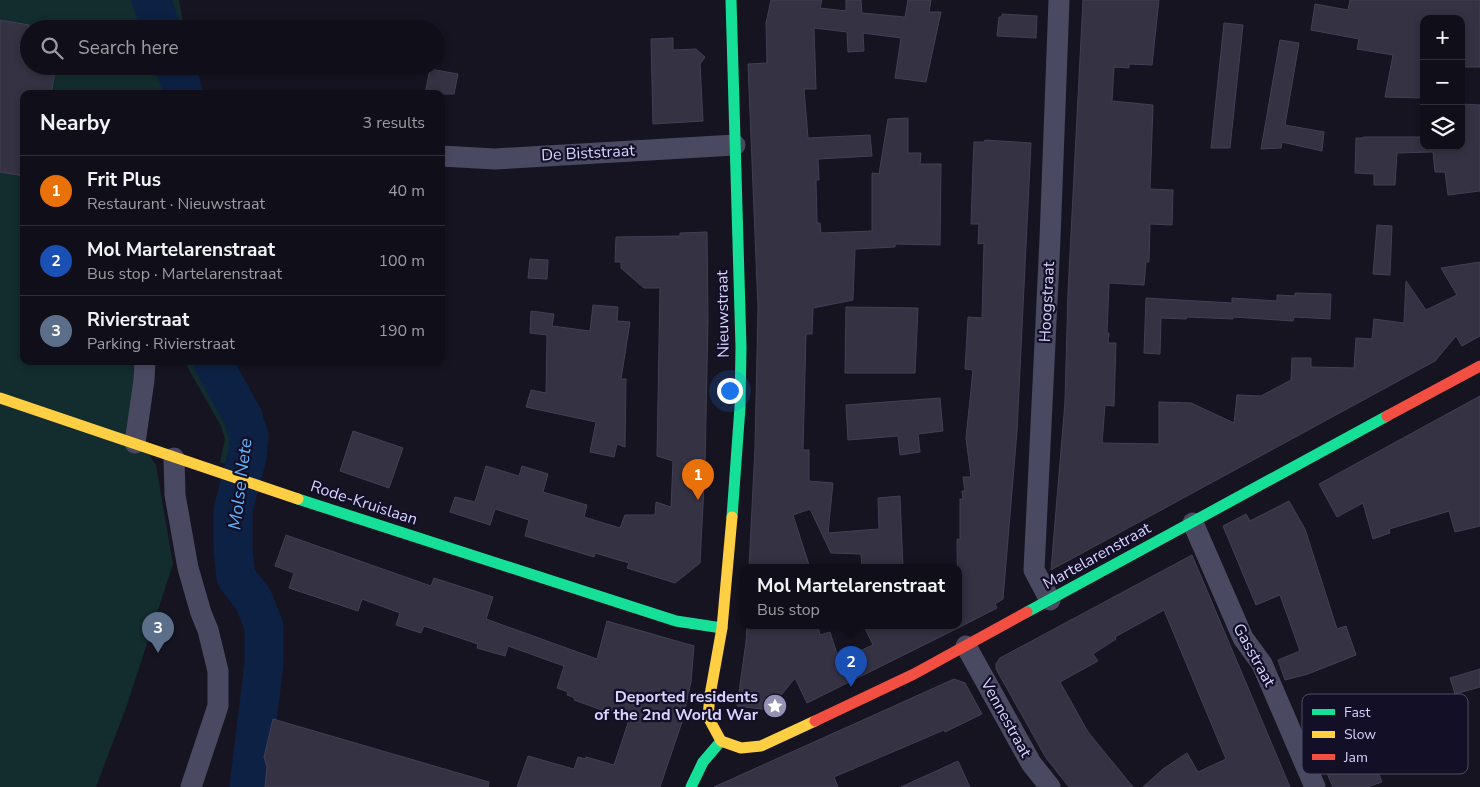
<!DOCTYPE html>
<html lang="en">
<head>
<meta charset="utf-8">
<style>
	:root { --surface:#100f19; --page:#191822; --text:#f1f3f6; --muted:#9c9ca2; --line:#302f38; --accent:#d93025 }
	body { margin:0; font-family:"Nunito Sans",sans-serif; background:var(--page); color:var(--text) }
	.controls { position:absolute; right:15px; top:15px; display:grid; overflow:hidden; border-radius:10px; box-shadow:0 2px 8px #0003 }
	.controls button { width:45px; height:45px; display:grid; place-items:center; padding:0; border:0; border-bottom:1px solid var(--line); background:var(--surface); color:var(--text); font:25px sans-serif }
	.you { position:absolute; left:729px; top:390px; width:18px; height:18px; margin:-12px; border:4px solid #fff; border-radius:50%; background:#1a73e8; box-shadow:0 0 0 8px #1a73e833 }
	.badge { display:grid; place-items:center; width:32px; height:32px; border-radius:50%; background:var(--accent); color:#fff; font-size:16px; font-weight:700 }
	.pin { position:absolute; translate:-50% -41px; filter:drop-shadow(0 1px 2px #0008) }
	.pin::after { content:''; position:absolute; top:26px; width:18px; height:15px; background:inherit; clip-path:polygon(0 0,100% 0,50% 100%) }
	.popup { position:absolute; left:740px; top:564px; width:222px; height:65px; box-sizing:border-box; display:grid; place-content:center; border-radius:10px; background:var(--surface); filter:drop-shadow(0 1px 4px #0005); font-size:16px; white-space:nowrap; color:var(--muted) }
	.popup b { font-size:19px; color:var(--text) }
	.popup::after { content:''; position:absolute; left:50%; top:100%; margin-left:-10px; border:10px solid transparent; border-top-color:var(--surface) }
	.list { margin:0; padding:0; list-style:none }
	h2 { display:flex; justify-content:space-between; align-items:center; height:65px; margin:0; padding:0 20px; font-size:21px }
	h2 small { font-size:16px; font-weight:400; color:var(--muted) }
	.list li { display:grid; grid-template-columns:32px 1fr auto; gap:15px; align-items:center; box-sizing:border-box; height:70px; padding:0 20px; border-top:1px solid var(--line) }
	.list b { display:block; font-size:19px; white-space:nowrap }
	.list p { margin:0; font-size:16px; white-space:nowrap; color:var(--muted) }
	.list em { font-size:16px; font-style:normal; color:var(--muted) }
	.icon { flex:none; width:28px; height:28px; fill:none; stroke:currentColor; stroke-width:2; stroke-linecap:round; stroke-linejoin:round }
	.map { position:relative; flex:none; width:1480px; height:787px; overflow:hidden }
	.search { position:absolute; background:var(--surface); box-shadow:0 2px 8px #0003; left:20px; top:20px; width:425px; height:55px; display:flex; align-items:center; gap:12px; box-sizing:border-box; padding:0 18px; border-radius:28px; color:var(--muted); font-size:19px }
	.panel { position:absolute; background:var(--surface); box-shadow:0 2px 8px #0003; left:20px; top:90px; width:425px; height:275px; border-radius:10px }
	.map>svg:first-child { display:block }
	.green { fill:#132c2d }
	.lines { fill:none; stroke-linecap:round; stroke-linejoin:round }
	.river { stroke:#0d2144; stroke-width:39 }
	.building { fill:#343243; stroke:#433f54 }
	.street { stroke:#4a4962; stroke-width:21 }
	.fast { stroke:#16e098; stroke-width:11 }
	.slow { stroke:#ffcf43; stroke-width:11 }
	.jam { stroke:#f24e42; stroke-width:11 }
	.labels { text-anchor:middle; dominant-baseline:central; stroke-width:4.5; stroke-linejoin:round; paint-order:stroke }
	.street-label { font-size:16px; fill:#d9d4ff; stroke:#130f26 }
	.poi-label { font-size:16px; font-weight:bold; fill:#d9d4ff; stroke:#130f26; text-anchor:end }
	.water-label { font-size:18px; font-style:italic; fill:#62b6ff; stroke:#130f26 }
	.key { fill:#130f26; stroke:#4e4a67; stroke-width:1 }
	.key-label { font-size:14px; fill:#d9d4ff }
</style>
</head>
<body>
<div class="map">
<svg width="1480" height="787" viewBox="0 0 1480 787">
	<rect width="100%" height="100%" fill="#161421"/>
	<path class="green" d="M0,0H179L184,29H29V66H185L177,94L153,92L149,94H24V361H137L130,427L156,465L173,564L127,705L96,787H0Z
		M184,361H212C223,382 248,415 249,438C250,448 246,459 244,469L220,462L225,439L221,426Z"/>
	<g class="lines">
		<path class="river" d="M151,0L162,29
			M175,66L184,94
			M212,361L243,417L249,437L247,457L233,510V550L236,577L253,599L264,626V663L249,787"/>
	</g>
	<path class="building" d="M771,0H822L820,8L846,11V0H861L862,13L905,17L908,0H931L929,12H941L926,82L895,78L901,38L863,33L864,51L848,52L847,32L814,28L816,89H804L808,138L870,135L872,156L818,159L819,180H816L817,223H820L821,233L872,231V173L879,174L888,119L908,118V153H921L920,164H941L940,245L895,244V247L855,249L853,300L813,308L812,334H806L803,450H809V481L833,483L828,533L879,529L878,498L900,496L903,568H862L861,554L831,553L810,509L793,515L810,568H749L755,448L758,308L748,64L767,63L766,23Z
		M1083,0H1159L1152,65L1129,64V68L1114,67L1112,101L1153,105L1150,189L1173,190L1172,225L1150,224L1149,262H1146L1144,285L1109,283L1107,333H1109L1108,343H1116L1114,406L1105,405L1102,443L1159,444V402L1191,403L1234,423L1237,395L1261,396L1291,380L1292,358H1311V367L1354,368L1356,338L1372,339L1374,319L1404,323L1406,281L1426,310L1457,295L1441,268L1480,262V336L1462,346L1456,336L1435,361L1051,570L1065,402L1068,292Z
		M1350,0H1480V67H1461V19H1424V98L1385,97L1393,55L1357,49L1359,39L1311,30L1315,4L1348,10Z
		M1002,14L1037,16L1036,38L997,36L999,17H1002Z
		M0,20L29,25V66H56L51,94H24V176L0,172Z
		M1224,23L1243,25L1230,148H1211Z
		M673,38V50L696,49L705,57L700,64L703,121L653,124L651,39Z
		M1280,40L1299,43L1285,125L1324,132L1322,151L1282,142L1281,148L1261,149Z
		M430,69L458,74L454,94H425Z
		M1461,104L1480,105V191L1448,195L1445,172H1435L1433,152L1397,153L1395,185H1374V174L1355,173L1356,138H1363V137H1424V146H1461Z
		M985,140L1031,143L1017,431L1003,599L995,604L997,608L958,628L807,703L795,678L769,710L737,706L746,642L747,626H818L820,635L830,632L839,660L873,645L864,626H958L957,539L960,540V499H963L962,491H965L963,477H971L966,438L973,370L965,369L968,317L982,318L984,243L978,244L979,224H971L973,165L974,142H984Z
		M1377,225L1392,226L1390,275L1373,274Z
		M707,232L708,319L705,465L700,563L675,583L627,568L629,563L595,553L594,557L525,536L529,520L495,509L490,525L450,512L455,497L475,502L486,466L519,476L522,466L548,474L543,492L587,505L584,517L620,528L625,515H655L656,502L671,507L673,461L657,456L660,288H644L621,268V262H615L616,237L680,236V233Z
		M530,259L548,260L547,279L528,278Z
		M1295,293L1331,294L1330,319L1294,317L1293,321L1233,317V319L1187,317L1186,319L1161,318L1160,354L1144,353L1146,298L1232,303V298L1277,301V295L1295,296Z
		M593,305L618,307L617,321L630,322L621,379H626L625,447L617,444L614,457L590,452L596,422L526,407L531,390L546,393L547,335L530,333L531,311L554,314L552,326L590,331Z
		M846,307L918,308L915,373H845Z
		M1480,396V526L1455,532L1449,511L1389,529L1390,533L1373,539L1363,503L1337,517L1319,484Z
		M940,398L943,431L918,434L920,452L900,455L898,436L848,440L846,405Z
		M353,431L403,448L389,488L340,471Z
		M1289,501L1305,529L1337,629L1346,626L1356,655L1308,674L1285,680L1278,660L1300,651L1280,595L1256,605L1223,526L1246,514L1250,521Z
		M286,535L431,586L434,578L493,597L486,619L597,659L607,621L694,646L691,682L682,722L660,787H517L528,756L574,769L578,757L586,759V757L614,765L629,720L574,700L575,698L567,695L568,692L557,688L564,666L508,646L505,656L477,648L478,644L424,626L421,633L396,625L400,613L362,599L358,611L289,588L294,573L275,566Z
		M1192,555L1290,787H1143L1163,769L1187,753L1198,772L1226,759L1164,610L1115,637L1116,639L1093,654L1098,661L1060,682L1088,732L1133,787H1069L1046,758L996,669V664L1000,658Z
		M1480,669V687L1455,694L1450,678Z
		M954,679L965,683L982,714L945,732L944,730L834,777L838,787H714Z
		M1351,706L1382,782L1367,787H1333L1304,720Z
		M273,719L489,782L488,787H265L267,767L264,757Z
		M958,761L970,787H901Z"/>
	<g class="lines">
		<path class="street" d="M441,156L495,159L735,145
			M135,443L144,380L145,361
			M174,458L175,495L188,568L201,613L208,630L218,671V706L191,787
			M1193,523L1243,638L1262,664L1315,787
			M1050,600L1034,570L1050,239L1059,0
			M966,646L1031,763L1050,787"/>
		<path class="fast" d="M731,0L741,347L740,407L732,517
			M298,499L676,621L722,628
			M1027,612L1387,416
			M691,787L703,762L721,741"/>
		<path class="slow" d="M0,398L298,499
			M732,517L722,628L710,695L708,717L721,741L741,748L761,746L815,721"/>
		<path class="jam" d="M1387,416L1480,366
			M815,721L914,674L1027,612"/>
	</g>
	<defs>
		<g id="sight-disc" transform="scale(1.25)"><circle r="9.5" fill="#9591b1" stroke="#130f26"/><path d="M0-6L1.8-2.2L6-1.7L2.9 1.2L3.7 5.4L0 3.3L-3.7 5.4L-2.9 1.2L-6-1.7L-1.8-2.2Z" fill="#fff"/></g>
	</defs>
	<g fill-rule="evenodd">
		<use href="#sight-disc" x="775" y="706"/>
	</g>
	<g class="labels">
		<g class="street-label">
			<text transform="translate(588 153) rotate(-3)">De Biststraat</text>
			<text transform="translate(1047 302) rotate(-87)">Hoogstraat</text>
			<text transform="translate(723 314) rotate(-91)">Nieuwstraat</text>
			<text transform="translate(364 503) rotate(18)">Rode-Kruislaan</text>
			<text transform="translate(1097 556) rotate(-29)">Martelarenstraat</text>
			<text transform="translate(1254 655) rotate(61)">Gasstraat</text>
			<text transform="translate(1006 718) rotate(61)">Vennestraat</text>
		</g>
		<g class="poi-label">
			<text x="758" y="697">Deported residents<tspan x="758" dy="18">of the 2nd World War</tspan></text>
		</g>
		<g class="water-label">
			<text transform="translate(240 484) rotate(-83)">Molse Nete</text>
		</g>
	</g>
	<rect x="1302" y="694" width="166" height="80" rx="8" class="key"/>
	<rect x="1312" y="709" width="23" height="6" fill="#16e098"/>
	<rect x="1312" y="731" width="23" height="7" fill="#ffcf43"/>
	<rect x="1312" y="754" width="23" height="6" fill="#f24e42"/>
	<g class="key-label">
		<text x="1344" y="717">Fast</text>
		<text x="1344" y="739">Slow</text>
		<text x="1344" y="762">Jam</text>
	</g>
</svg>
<div class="controls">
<button>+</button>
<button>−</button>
<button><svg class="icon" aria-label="layers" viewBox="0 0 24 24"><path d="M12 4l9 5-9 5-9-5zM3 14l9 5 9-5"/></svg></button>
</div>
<div class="you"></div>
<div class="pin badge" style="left:698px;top:500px;background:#e8710a">1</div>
<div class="pin badge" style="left:851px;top:687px;background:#1a4fb4">2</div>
<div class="popup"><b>Mol Martelarenstraat</b>Bus stop</div>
<div class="pin badge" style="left:158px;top:653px;background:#5c6f8a">3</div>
<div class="search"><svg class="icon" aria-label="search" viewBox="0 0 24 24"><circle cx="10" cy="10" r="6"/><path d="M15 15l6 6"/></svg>Search here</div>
<section class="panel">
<h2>Nearby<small>3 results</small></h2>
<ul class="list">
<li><span class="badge" style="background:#e8710a">1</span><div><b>Frit Plus</b><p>Restaurant · Nieuwstraat</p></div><em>40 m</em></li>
<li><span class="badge" style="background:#1a4fb4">2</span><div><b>Mol Martelarenstraat</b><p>Bus stop · Martelarenstraat</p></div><em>100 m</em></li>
<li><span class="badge" style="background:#5c6f8a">3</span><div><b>Rivierstraat</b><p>Parking · Rivierstraat</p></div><em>190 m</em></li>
</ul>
</section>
</div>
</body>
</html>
